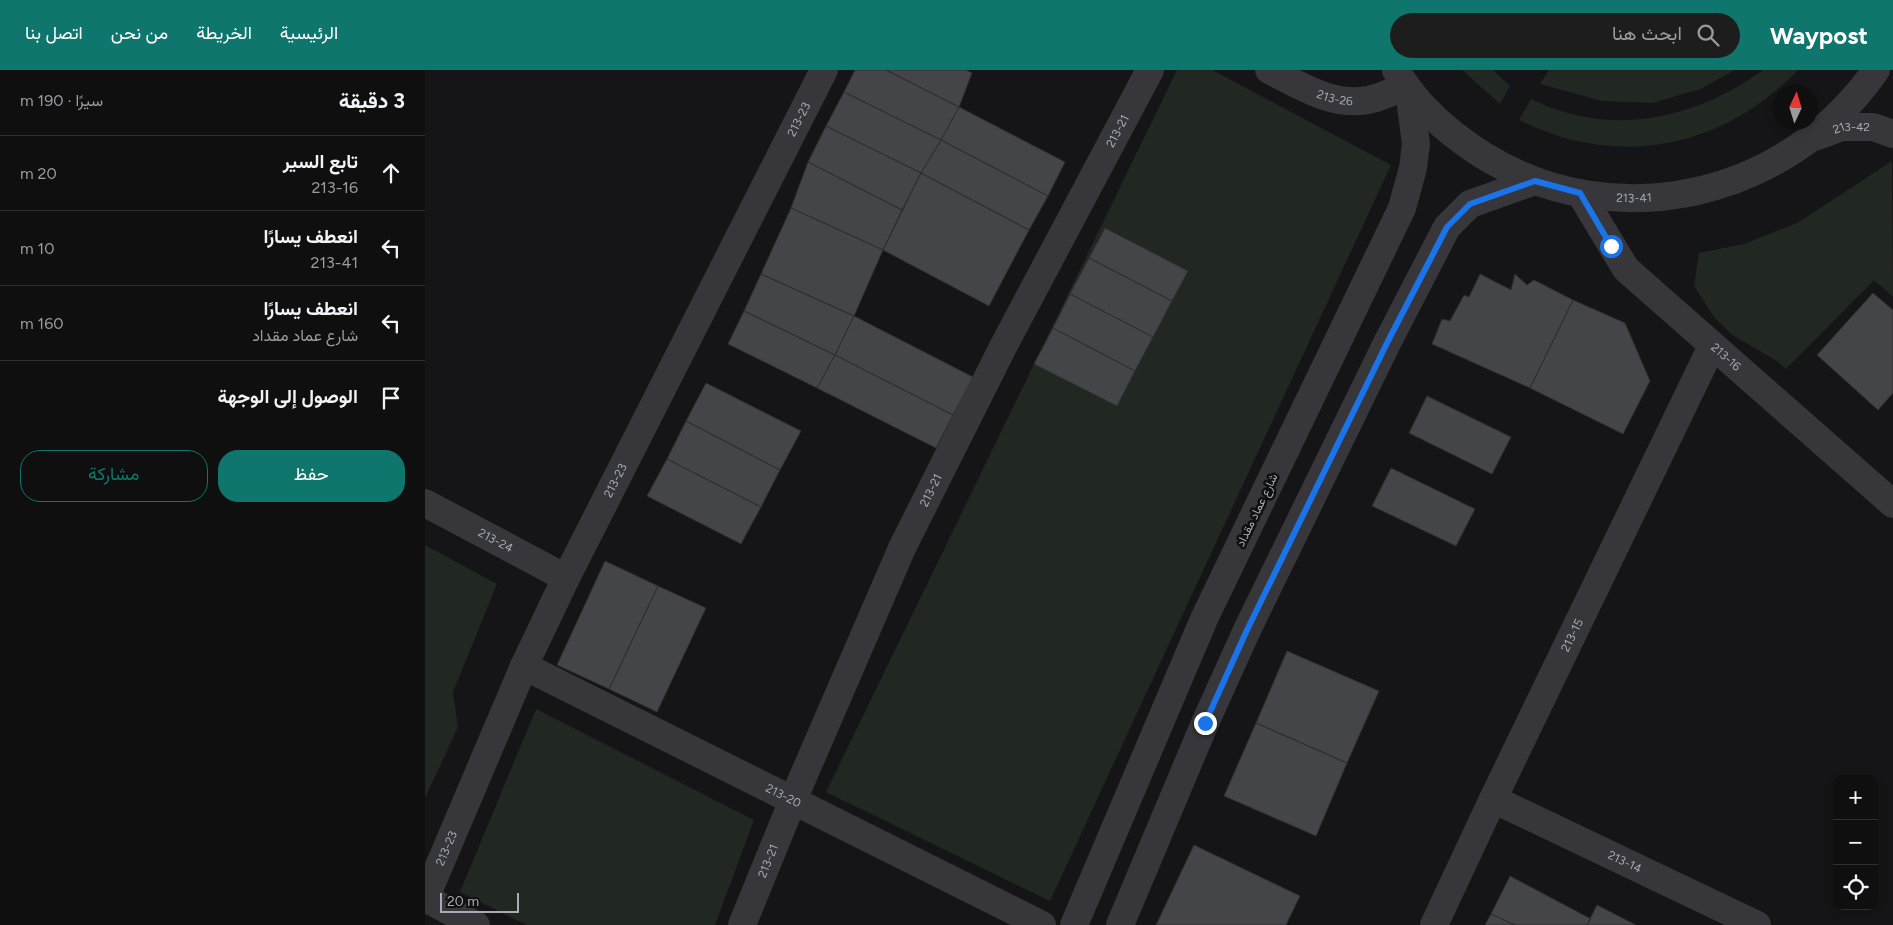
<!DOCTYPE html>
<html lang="ar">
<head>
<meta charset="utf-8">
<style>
	:root { --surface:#100f10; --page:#1e1d1e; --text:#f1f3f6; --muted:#9c9c9f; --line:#302f30; --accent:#0f766e }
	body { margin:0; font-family:Figtree,Vazirmatn,sans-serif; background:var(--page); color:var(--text); direction:rtl }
	.controls { position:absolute; right:15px; bottom:15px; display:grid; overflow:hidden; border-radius:10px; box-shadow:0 2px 8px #0003 }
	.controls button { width:45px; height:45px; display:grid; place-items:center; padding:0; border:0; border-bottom:1px solid var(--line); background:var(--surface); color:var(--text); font:25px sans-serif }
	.compass { position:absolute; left:1348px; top:15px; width:45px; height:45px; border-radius:50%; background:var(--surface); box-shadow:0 2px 8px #0003; rotate:4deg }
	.scale { position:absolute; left:15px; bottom:12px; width:79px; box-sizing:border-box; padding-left:5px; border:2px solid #a8abb5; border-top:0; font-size:14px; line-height:18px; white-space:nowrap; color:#a8abb5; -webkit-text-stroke:4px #101011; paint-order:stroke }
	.stop { position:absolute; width:15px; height:15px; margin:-11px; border:4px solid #1a73e8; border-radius:50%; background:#fff }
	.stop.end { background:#1a73e8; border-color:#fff; box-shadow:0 1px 5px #0008 }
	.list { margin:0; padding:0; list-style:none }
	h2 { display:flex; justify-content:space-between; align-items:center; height:65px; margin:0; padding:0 20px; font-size:21px }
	h2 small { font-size:16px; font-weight:400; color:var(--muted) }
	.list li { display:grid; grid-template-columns:32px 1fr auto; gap:15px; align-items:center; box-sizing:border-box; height:75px; padding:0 20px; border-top:1px solid var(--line) }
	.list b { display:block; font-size:19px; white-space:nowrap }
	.list p { margin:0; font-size:16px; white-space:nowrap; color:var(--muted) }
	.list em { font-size:16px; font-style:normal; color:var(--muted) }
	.actions { display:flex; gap:10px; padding:15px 20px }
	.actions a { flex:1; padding:11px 0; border:1px solid var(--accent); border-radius:20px; text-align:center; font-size:18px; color:var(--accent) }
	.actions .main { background:var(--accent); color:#fff }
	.icon { flex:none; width:28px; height:28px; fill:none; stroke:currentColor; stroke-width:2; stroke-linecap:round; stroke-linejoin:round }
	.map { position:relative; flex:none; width:1468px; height:855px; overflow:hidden; direction:ltr }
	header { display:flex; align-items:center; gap:30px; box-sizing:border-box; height:70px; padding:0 25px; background:var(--accent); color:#fff }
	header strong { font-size:24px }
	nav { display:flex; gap:28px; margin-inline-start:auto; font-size:18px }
	.search { width:350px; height:45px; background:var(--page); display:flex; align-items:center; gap:12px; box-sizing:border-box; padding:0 18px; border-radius:28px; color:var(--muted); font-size:19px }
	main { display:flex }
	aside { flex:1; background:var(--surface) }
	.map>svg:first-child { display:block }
	.green { fill:#212822 }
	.building { fill:#444549; stroke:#2f2f32 }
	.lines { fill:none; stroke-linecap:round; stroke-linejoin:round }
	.minor { stroke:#36363b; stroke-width:28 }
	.route { stroke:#1a73e8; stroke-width:6 }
	.labels { text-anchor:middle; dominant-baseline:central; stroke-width:5; stroke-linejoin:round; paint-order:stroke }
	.street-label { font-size:12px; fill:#a8abb5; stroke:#101011 }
</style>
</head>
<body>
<header>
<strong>Waypost</strong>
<div class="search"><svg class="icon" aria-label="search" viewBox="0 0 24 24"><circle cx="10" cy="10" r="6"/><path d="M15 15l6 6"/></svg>ابحث هنا</div>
<nav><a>الرئيسية</a><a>الخريطة</a><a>من نحن</a><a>اتصل بنا</a></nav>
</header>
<main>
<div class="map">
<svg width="1468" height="855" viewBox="0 0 1468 855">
	<rect width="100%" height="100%" fill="#151416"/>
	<path class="green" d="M752,0H787L966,95L625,831L401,722Z
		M1037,0H1068L1085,16L1075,34Z
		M1124,0H1310L1275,19L1227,33L1177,31L1115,14Z
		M1338,0H1373C1297,79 1192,99 1094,50L1106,29C1185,68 1269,50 1338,0Z
		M1467,91L1468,227L1449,210L1361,299L1352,291L1307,265L1289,247L1269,216L1274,183L1319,174L1374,152Z
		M0,475L72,514L28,622L33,657L0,728Z
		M111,639L329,750L290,855H102L35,822Z"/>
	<path class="building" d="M430,0H461L534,37L516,70L419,22Z
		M461,0H541L547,3L534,37Z
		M419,22L516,70L496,103L401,56Z
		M534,37L640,92L623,126L516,70Z
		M401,56L496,103L477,140L383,92Z
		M516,70L623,126L604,160L496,103Z
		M383,92L477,140L458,180L366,138Z
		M496,103L604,160L564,236L458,180Z
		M366,138L458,180L429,246L336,204Z
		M680,158L763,201L747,231L664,188Z
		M664,188L747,231L728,267L645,224Z
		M336,204L429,246L410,285L319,241Z
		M1055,204L1086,220L1090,204L1102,215L1109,210L1148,230L1105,318L1007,274L1017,249L1025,251L1039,225L1044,227Z
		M1448,223L1468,240V323L1453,340L1392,285Z
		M645,224L728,267L710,301L628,258Z
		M1148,230L1200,253L1225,311L1198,364L1105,318Z
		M319,241L410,285L392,318L303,274Z
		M429,246L548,307L528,345L410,285Z
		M628,258L710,301L692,336L609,294Z
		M410,285L528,345L511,378L392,318Z
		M281,313L376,361L355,400L261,351Z
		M1002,326L1086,367L1067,404L984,363Z
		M261,351L355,400L336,437L242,389Z
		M242,389L336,437L316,474L222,426Z
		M966,398L1050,439L1031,476L947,436Z
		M180,491L233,516L184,619L132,595Z
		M233,516L281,538L232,642L184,619Z
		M862,581L954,621L922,693L831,653Z
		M831,653L922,693L891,766L799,726Z
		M769,775L875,826L861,855H731Z
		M1085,806L1166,849L1162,855H1090L1066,844Z
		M1172,835L1211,855H1162Z
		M1066,844L1090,855H1060Z"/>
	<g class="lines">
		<g class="minor">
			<path id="s1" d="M844,0C875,15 907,37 943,30C956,28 968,21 980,16"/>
			<path id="s2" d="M971,0C991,35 1022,62 1056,84C1189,168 1362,128 1451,0"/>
			<path id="s3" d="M1393,66L1417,57H1448L1468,64"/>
			<path id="s4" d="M1155,123L1201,199L1468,434"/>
			<path id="s5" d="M0,433L141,508"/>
			<path id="s6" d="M99,596L617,855"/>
			<path id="s7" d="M1068,729L1332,855"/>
			<path d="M0,828L51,855"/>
			<path id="s8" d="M0,829L99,596L141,508L399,0"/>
			<path id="s9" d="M317,855L368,730L477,478L579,275L725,0"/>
			<path d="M649,855L779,549L977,138L988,98L991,74L984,21"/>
			<path d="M695,855L780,653L822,560L963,271L1022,157L1045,134L1110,111"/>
			<path id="s10" d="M1009,855L1068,729L1287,276"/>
		</g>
	</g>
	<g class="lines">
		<path class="route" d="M780,653L822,560L963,271L1022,157L1045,134L1110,111L1155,123L1186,176"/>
	</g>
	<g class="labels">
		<g class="street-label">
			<text stroke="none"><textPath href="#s1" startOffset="72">213-26</textPath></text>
			<text stroke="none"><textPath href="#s8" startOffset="865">213-23</textPath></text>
			<text stroke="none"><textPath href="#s3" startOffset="35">213-42</textPath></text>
			<text stroke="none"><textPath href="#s9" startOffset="879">213-21</textPath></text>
			<text stroke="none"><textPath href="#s2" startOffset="282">213-41</textPath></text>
			<text stroke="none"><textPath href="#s4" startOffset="222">213-16</textPath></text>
			<text stroke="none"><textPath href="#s8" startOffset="460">213-23</textPath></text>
			<text stroke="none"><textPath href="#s9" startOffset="474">213-21</textPath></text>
			<text transform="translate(832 440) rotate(-64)">شارع عماد مقداد</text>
			<text stroke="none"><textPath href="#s5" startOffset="80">213-24</textPath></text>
			<text stroke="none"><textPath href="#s10" startOffset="321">213-15</textPath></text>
			<text stroke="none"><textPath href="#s6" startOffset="290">213-20</textPath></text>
			<text stroke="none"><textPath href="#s8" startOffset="55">213-23</textPath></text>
			<text stroke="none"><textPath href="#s9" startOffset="69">213-21</textPath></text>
			<text stroke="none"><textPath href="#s7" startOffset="146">213-14</textPath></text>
		</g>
	</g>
</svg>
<div class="controls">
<button>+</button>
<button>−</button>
<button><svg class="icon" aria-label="locate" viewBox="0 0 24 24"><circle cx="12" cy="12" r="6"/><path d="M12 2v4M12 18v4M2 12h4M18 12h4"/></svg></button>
</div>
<svg class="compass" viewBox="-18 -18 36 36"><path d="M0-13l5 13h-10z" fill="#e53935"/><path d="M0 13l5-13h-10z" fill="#9c9c9f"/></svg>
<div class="scale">20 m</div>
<div class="stop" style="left:1186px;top:176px"></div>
<div class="stop end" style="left:780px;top:653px"></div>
</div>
<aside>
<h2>3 دقيقة<small>سيرًا · 190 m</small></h2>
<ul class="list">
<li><svg class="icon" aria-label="ahead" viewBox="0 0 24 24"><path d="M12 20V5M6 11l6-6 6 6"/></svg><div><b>تابع السير</b><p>213-16</p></div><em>20 m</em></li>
<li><svg class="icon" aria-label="left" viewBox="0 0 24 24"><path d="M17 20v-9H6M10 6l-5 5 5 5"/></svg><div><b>انعطف يسارًا</b><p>213-41</p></div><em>10 m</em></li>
<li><svg class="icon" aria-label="left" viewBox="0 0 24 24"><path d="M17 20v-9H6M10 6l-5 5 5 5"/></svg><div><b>انعطف يسارًا</b><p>شارع عماد مقداد</p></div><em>160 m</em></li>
<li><svg class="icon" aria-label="arrive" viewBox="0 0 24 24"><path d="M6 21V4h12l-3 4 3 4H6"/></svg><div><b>الوصول إلى الوجهة</b></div></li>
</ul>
<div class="actions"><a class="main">حفظ</a><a>مشاركة</a></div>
</aside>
</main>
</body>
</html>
